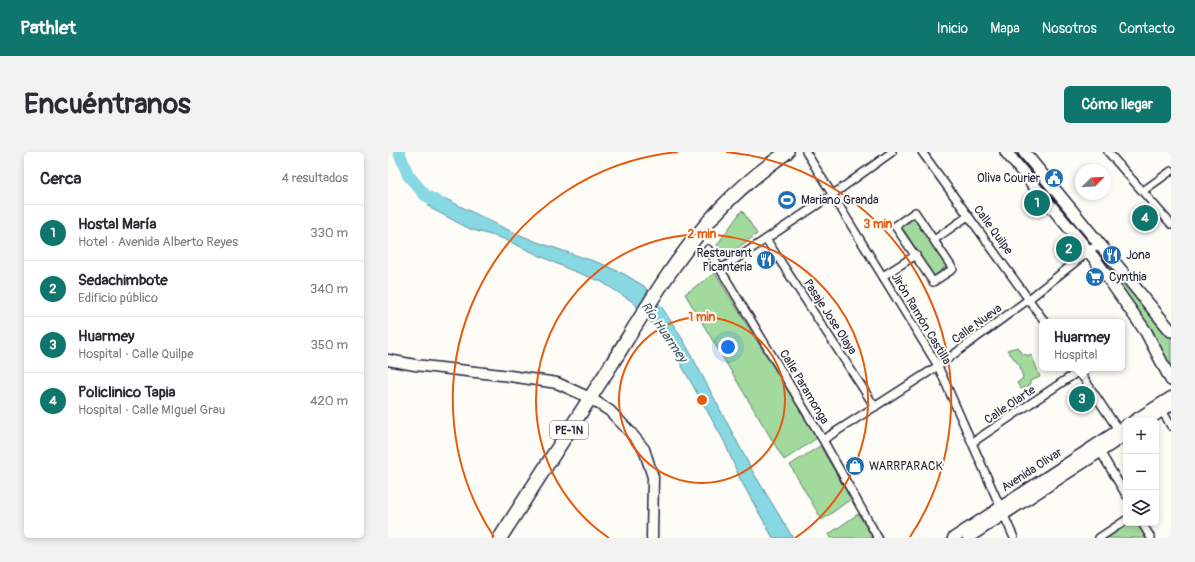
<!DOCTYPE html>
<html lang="es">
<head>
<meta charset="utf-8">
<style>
	:root { --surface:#fff; --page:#f2f2f3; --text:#2b2b33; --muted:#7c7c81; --line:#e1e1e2; --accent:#0f766e }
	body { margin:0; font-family:Pangolin,sans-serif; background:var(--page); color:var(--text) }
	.controls { position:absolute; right:12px; bottom:12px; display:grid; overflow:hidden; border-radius:6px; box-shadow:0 2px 6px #0003 }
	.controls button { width:36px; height:36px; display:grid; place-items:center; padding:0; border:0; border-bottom:1px solid var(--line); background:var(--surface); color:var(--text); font:20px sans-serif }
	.compass { position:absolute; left:687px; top:12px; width:36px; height:36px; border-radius:50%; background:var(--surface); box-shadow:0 2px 6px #0003; rotate:66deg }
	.you { position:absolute; left:340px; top:195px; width:14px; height:14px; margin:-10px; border:3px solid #fff; border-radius:50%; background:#1a73e8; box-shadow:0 0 0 6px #1a73e833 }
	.badge { display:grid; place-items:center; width:26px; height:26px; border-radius:50%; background:var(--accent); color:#fff; font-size:13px; font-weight:700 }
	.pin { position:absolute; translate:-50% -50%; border:2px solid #fff; box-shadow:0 1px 4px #0006 }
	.popup { position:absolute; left:651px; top:167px; width:86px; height:52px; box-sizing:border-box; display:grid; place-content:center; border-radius:6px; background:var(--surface); filter:drop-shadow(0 1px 3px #0005); font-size:13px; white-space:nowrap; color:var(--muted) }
	.popup b { font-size:15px; color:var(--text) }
	.popup::after { content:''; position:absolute; left:50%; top:100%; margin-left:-8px; border:8px solid transparent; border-top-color:var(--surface) }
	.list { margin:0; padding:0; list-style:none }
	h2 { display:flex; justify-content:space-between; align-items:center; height:52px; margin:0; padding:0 16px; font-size:17px }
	h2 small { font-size:13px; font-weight:400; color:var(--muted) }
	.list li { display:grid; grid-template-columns:26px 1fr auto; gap:12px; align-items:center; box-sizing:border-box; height:56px; padding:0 16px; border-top:1px solid var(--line) }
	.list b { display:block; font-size:15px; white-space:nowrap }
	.list p { margin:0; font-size:13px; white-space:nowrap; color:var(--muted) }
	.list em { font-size:13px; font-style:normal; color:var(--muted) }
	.icon { flex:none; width:22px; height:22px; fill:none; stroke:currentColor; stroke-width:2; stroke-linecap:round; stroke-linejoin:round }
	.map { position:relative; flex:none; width:783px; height:386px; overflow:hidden; border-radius:6px }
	header { display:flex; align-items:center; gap:24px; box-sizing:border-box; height:56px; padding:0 20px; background:var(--accent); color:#fff }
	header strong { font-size:19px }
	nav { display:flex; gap:22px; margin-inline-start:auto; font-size:14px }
	.intro { display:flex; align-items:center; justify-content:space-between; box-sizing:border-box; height:96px; padding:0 24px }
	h1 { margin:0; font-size:28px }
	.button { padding:10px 18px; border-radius:6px; background:var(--accent); color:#fff; font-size:14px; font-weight:700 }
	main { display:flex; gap:24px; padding:0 24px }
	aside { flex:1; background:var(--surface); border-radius:6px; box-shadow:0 2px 6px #0003 }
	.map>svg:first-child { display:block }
	.green { fill:#a2da9e; stroke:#627e6c }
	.water { fill:#87d8e2; stroke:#5f8f9f }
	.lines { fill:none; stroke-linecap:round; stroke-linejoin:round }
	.river { stroke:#87d8e2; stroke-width:12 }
	.street-casing { stroke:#22223b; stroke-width:10 }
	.secondary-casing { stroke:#22223b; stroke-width:13 }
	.primary-casing { stroke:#22223b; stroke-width:14 }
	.highway-casing { stroke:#22223b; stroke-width:16 }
	.street { stroke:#fdfcf7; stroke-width:7 }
	.secondary { stroke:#fdfcf7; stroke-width:10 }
	.primary { stroke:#fdfcf7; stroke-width:11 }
	.highway { stroke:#fdfcf7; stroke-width:13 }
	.ring { fill:none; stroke:#e8590c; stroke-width:2 }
	.labels { text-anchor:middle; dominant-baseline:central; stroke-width:4; stroke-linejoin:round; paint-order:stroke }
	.shield { fill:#fdfcf7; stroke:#646373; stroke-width:1 }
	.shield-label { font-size:11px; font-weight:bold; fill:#22223b }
	.poi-label { font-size:12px; fill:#22223b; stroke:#fdfcf7; text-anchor:start }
	.street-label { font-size:12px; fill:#22223b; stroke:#fdfcf7 }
	.water-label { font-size:13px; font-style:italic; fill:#40596d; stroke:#fdfcf7 }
	.centre { fill:#e8590c; stroke:#fdfcf7; stroke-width:2 }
	.ring-label { font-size:12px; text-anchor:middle; font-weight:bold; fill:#e8590c; stroke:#fdfcf7; stroke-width:4; stroke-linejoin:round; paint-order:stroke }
</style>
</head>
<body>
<header>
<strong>Pathlet</strong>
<nav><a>Inicio</a><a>Mapa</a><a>Nosotros</a><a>Contacto</a></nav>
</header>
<div class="intro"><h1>Encuéntranos</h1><a class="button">Cómo llegar</a></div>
<main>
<aside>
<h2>Cerca<small>4 resultados</small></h2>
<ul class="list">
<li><span class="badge">1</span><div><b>Hostal María</b><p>Hotel · Avenida Alberto Reyes</p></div><em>330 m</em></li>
<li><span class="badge">2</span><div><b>Sedachimbote</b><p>Edificio público</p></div><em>340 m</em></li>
<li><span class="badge">3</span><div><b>Huarmey</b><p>Hospital · Calle Quilpe</p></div><em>350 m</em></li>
<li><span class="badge">4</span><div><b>Policlinico Tapia</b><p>Hospital · Calle MIguel Grau</p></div><em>420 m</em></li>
</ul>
</aside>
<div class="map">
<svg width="783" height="386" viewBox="0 0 783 386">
	<rect width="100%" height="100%" fill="#fdfcf7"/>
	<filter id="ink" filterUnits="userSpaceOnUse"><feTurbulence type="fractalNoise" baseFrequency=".025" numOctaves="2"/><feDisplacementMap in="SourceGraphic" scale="8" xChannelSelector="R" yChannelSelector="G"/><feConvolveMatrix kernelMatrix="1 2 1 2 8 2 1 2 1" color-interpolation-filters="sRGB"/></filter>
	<g filter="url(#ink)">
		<path class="green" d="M630,1L634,3L704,90L703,93L700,94L627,4Z
			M354,58L369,82L336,106L329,93Z
			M526,66L559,113L546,125L514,75Z
			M713,100L783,182V221L709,101Z
			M327,121L429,286L396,308L297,142Z
			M629,195L634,202L644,204L652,225L642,229V233L633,237L629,231L635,226L632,214L619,198Z
			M432,294L463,347L434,368L402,313Z
			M470,362L485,386H443L441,382Z
			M738,371H750L759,386H716Z"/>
		<path class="water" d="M58,47L118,77L149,90L214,112L236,122L256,134L275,157L297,191L365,320L405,386H385L352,327L336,289L282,193L245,150L214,130L178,116L116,87L82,77L44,57L40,54Z"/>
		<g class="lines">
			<path class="river" d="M11,0L20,23L37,43L64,58"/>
			<g class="street-casing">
				<path id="street" d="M418,0L550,214L626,386
					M534,0L657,170
					M720,0L783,72
					M755,39L783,19
					M527,60L565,117L545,130L507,74Z
					M378,87L487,255
					M546,88L580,64
					M320,97L435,288L490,386
					M333,117L444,43L504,0
					M495,124L528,103
					M689,216L733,282
					M772,255L783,274
					M435,288L550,214L641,147L710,92
					M585,290L691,219
					M713,301L738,343
					M754,371L763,386
					M711,386L738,368"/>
			</g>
			<g class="secondary-casing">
				<path id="secondary" d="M0,208L27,213L122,224L169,231L202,246L222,259L243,281L256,297L265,325L264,386
					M745,269L783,245
					M759,269L783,253
					M565,386L738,273
					M580,386L738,283"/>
			</g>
			<g class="primary-casing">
				<path id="primary" d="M618,0L706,106L758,180L783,228
					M636,0L783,179"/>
			</g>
			<g class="highway-casing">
				<path id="highway" d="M112,386C148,330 184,274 220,218C255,162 287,105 332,57C352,36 375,17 399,0"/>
			</g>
			<use href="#street" class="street"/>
			<use href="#secondary" class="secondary"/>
			<use href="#primary" class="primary"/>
			<use href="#highway" class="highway"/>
		</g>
	</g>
	<g class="ring">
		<circle cx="314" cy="248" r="83"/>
		<path d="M221 386A166 166 0 1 1 407 386"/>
		<path d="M106 385A249 249 0 0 1 290 0M338 0A249 249 0 0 1 522 385"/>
	</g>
	<defs>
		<g id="civic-disc" transform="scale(1)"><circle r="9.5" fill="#1f6fb2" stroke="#fdfcf7"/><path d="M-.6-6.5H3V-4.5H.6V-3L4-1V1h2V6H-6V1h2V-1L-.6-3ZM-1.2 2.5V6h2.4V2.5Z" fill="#fff"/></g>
		<g id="stadium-disc" transform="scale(1)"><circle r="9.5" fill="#1f6fb2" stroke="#fdfcf7"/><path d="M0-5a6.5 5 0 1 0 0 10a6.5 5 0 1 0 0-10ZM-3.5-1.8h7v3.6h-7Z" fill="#fff"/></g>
		<g id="restaurant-disc" transform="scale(1)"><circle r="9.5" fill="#1f6fb2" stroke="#fdfcf7"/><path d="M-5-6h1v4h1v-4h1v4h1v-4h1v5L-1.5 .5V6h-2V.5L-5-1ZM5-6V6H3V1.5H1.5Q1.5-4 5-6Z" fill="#fff"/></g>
		<g id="supermarket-disc" transform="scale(1)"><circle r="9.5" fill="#1f6fb2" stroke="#fdfcf7"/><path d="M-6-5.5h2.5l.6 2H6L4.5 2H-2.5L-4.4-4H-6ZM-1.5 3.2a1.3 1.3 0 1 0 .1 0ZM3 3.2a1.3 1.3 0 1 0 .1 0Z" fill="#fff"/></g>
		<g id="shop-disc" transform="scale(1)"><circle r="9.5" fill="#1f6fb2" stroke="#fdfcf7"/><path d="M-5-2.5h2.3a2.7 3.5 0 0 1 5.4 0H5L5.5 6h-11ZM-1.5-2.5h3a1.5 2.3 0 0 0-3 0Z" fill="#fff"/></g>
	</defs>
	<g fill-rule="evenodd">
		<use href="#civic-disc" x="666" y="26"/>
		<use href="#stadium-disc" x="399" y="48"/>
		<use href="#restaurant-disc" x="724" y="103"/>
		<use href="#restaurant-disc" x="378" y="108"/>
		<use href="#supermarket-disc" x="707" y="125"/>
		<use href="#shop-disc" x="467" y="314"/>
	</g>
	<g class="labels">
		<rect class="shield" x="162" y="269" width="38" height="18" rx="3"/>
		<g class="shield-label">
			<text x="181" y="278">PE-1N</text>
		</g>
		<g class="poi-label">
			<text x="652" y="26" text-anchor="end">Oliva Courier</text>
			<text x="413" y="48">Mariano Granda</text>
			<text x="364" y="101" text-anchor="end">Restaurant<tspan x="364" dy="14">Picanteria</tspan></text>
			<text x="738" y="103">Jona</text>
			<text x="721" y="125">Cynthia</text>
			<text x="481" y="314">WARRPARACK</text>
		</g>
		<g class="street-label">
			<text transform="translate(605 78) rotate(54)">Calle Quilpe</text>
			<text transform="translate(442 165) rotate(57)">Pasaje Jose Olaya</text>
			<text transform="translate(533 167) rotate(59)">Jirón Ramón Castilla</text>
			<text transform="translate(589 172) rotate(-36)">Calle Nueva</text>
			<text transform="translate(416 235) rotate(59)">Calle Paramonga</text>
			<text transform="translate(622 253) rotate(-34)">Calle Olarte</text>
			<text transform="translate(644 318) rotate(-33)">Avenida Olivar</text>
		</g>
		<g class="water-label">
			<text transform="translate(276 180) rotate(55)">Río Huarmey</text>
		</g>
	</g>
	<circle cx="314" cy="248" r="6" class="centre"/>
	<g class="ring-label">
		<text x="490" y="76">3 min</text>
		<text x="314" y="86">2 min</text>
		<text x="314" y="169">1 min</text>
	</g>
</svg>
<div class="controls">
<button>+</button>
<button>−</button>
<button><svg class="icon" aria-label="layers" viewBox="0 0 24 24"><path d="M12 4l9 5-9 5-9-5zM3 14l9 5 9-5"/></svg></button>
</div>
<svg class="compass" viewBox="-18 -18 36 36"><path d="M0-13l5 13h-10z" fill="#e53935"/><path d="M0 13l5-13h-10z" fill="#7c7c81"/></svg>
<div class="you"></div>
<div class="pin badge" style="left:649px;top:51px">1</div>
<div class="pin badge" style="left:681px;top:97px">2</div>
<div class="pin badge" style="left:694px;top:247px">3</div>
<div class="popup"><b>Huarmey</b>Hospital</div>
<div class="pin badge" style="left:757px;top:66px">4</div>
</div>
</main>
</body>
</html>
